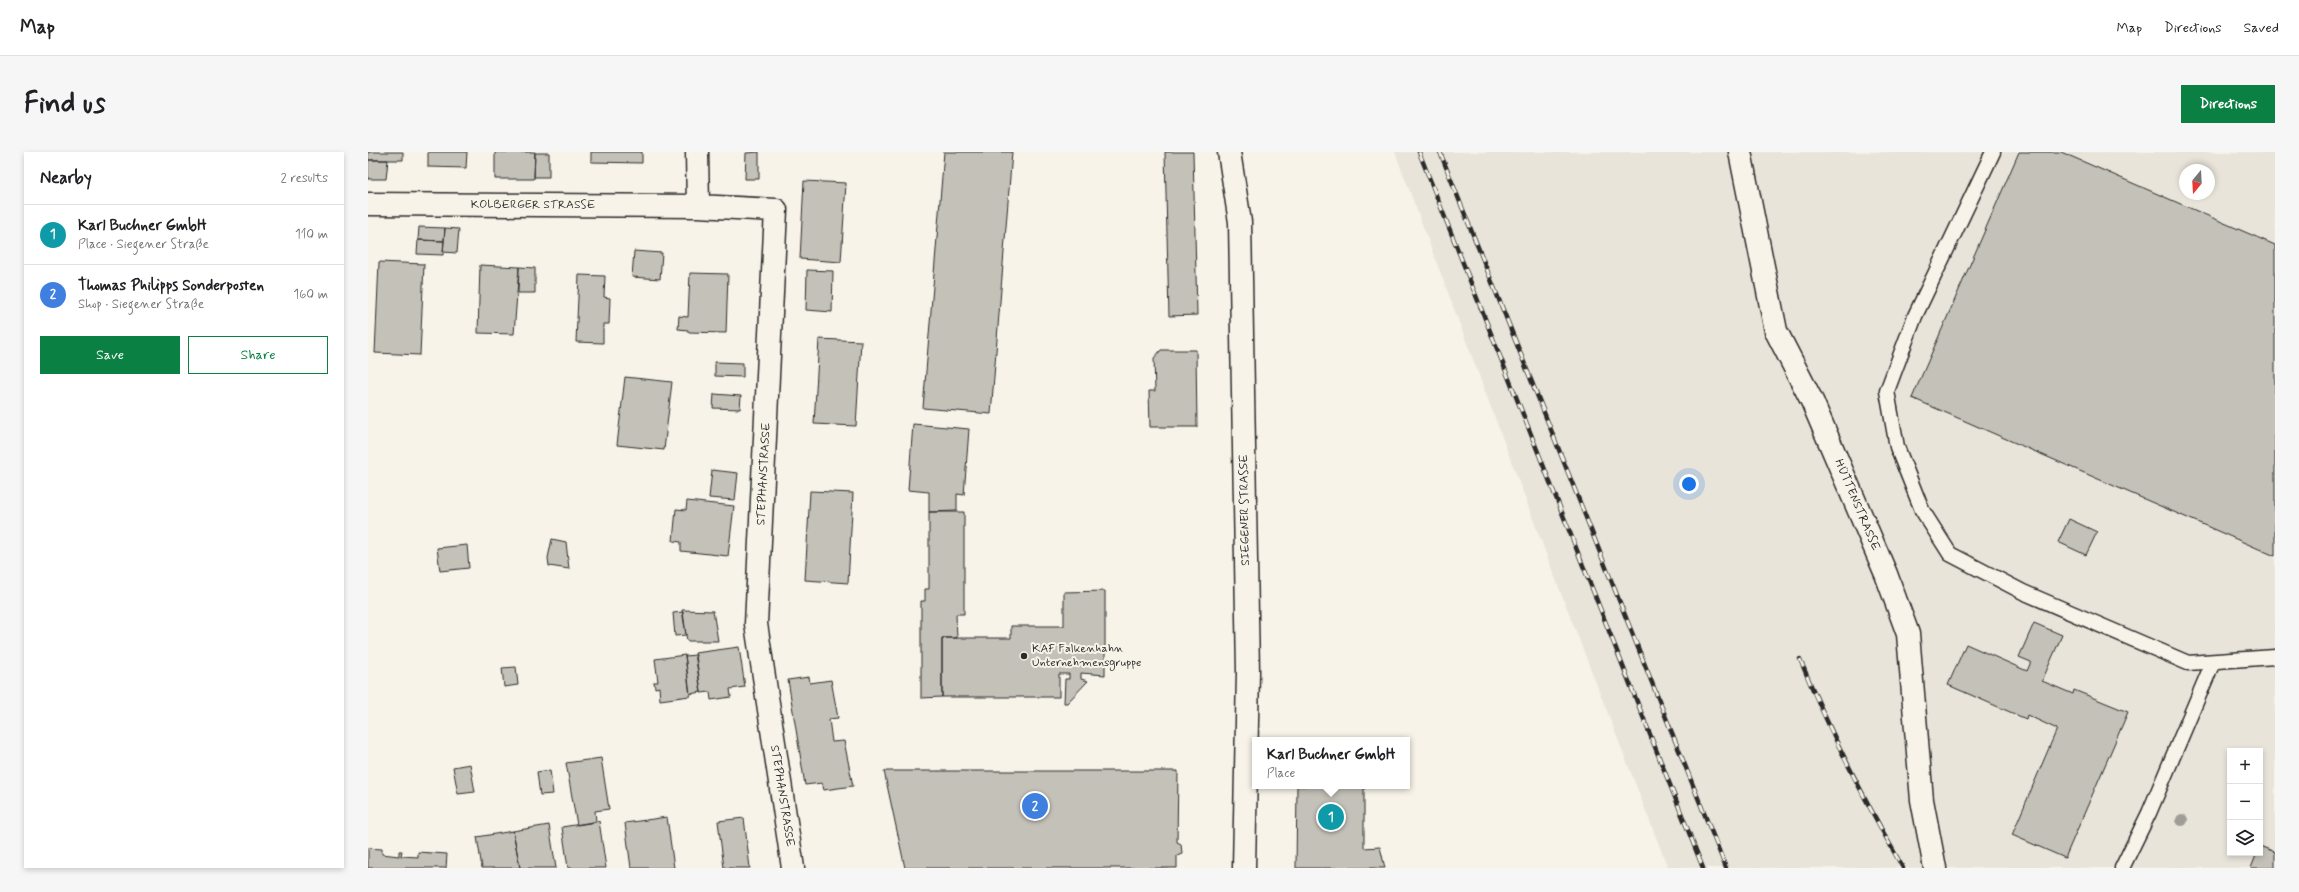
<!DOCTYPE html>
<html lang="en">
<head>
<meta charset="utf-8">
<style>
	:root { --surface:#fff; --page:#f6f6f6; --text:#202124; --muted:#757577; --line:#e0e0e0; --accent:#0b8043 }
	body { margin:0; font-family:Mynerve,sans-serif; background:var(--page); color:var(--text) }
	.controls { position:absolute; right:12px; bottom:12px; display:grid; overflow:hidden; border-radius:0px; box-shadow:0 2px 6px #0003 }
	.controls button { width:36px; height:36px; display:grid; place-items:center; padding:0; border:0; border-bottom:1px solid var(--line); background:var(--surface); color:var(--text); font:20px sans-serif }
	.compass { position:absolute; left:1811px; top:12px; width:36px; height:36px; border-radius:50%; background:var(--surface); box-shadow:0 2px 6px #0003; rotate:198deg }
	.you { position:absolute; left:1321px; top:332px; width:14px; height:14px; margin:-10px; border:3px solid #fff; border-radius:50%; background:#1a73e8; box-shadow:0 0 0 6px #1a73e833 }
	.badge { display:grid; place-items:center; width:26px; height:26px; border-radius:50%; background:var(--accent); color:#fff; font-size:13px; font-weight:700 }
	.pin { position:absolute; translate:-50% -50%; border:2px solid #fff; box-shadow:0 1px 4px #0006 }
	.popup { position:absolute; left:884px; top:585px; width:158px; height:52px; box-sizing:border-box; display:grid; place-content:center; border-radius:0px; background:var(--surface); filter:drop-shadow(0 1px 3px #0005); font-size:13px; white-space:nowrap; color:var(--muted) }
	.popup b { font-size:15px; color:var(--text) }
	.popup::after { content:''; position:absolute; left:50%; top:100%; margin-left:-8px; border:8px solid transparent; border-top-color:var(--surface) }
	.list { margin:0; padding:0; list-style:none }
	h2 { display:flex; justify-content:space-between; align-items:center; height:52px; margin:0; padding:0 16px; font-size:17px }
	h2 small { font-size:13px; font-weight:400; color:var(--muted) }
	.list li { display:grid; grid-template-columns:26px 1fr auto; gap:12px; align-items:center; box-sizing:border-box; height:60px; padding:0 16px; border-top:1px solid var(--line) }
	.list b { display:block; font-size:15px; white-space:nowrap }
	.list p { margin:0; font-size:13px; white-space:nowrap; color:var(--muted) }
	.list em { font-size:13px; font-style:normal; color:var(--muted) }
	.actions { display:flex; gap:8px; padding:12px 16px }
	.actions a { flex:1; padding:9px 0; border:1px solid var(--accent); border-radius:0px; text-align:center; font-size:14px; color:var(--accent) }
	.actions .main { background:var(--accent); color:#fff }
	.icon { flex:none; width:22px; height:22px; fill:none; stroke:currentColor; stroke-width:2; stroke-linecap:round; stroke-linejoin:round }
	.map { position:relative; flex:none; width:1907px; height:716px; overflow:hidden; border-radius:0px }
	header { display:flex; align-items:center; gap:24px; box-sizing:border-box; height:56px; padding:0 20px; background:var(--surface); border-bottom:1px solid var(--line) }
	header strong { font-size:19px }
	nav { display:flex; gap:22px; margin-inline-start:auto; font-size:14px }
	.intro { display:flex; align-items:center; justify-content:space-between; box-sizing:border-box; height:96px; padding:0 24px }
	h1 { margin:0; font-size:28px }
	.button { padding:10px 18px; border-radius:0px; background:var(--accent); color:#fff; font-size:14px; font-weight:700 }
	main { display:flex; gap:24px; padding:0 24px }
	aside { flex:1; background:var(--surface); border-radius:0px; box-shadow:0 2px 6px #0003 }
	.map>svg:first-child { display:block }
	.built { fill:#e8e4da; fill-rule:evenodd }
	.building { fill:#c4c1b9; stroke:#2b2b2b }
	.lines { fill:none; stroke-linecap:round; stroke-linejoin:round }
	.service-casing { stroke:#2b2b2b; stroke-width:17 }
	.minor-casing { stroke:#2b2b2b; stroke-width:25 }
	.secondary-casing { stroke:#2b2b2b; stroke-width:25 }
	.service { stroke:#f7f3e8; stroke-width:14 }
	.minor { stroke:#f7f3e8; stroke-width:22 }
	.secondary { stroke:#f7f3e8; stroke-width:22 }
	.rail-casing { stroke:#2b2b2b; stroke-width:4.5 }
	.rail { stroke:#f7f3e8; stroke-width:3; stroke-dasharray:9; stroke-linecap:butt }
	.tree { fill:#9f9d96 }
	.poi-dot { fill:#2b2b2b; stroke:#f7f3e8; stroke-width:1.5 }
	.labels { text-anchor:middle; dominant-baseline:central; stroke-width:4; stroke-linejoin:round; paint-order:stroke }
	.street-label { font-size:12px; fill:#2b2b2b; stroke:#f7f3e8 }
	.poi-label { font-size:12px; fill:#2b2b2b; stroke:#f7f3e8; text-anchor:start }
</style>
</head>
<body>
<header>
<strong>Map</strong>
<nav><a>Map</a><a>Directions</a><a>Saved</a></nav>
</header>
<div class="intro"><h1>Find us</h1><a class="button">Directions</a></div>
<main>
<aside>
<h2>Nearby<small>2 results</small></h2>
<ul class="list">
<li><span class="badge" style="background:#0f9aa8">1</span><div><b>Karl Buchner GmbH</b><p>Place · Siegener Straße</p></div><em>110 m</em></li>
<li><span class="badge" style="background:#3f7fe0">2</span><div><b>Thomas Philipps Sonderposten</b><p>Shop · Siegener Straße</p></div><em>160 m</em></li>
</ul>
<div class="actions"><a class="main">Save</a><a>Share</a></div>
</aside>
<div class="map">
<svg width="1907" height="716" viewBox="0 0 1907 716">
	<rect width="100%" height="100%" fill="#f7f3e8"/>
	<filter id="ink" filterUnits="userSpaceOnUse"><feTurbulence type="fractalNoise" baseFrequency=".025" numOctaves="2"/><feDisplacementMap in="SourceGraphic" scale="8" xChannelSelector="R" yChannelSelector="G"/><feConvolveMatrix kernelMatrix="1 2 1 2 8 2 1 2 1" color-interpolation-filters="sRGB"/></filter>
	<g filter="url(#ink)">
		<path class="built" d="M1027,0H1907V716H1300L1186,423ZM1817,18H1841V42H1817ZM1862,599H1892V701H1862Z"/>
		<path class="building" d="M0,0H35V8H0Z
			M60,0H99L98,16L60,15Z
			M127,0H167L166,27H127Z
			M223,0H274V11L223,10Z
			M391,0V27H377L378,1Z
			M576,0H644L623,262L555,256Z
			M797,0H825L829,163L801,164Z
			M1651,0H1693L1907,93V404L1544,246Z
			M167,1H181V25H166Z
			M0,8H20L18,27H0Z
			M436,29L478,31L473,110L432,107Z
			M51,75L77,76L76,89L50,88Z
			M77,76L91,77L89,101L75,100Z
			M50,88L76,89L75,103L49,102Z
			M266,99L294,101L292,127L264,125Z
			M11,110L56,112L52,203L7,201Z
			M112,113L151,115L146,182L110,181Z
			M151,115L167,116V141H150Z
			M439,118L465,119L464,160L438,158Z
			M322,121L360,122L358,181L320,180V178L310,177L311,164L320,165Z
			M211,123L237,124L236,145L242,146L241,172H235V191L208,190Z
			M451,187L493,189L488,274L446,272Z
			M793,198H828L829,275H782L781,239H787L786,206Z
			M347,210L375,211V225L347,224Z
			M257,225L304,230L296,298L249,293Z
			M346,242L373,244L372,257L345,256Z
			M545,272L601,277L596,343L589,342V359L561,360V340L540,338Z
			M344,318L370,321L367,348L341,346Z
			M442,339L485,341L480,431L437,428Z
			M319,349L366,354L360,404L313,399V390L305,389L308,357L318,358Z
			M561,360H596V462H588L589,486H574V545L553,546V449H557V437H561Z
			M1701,367L1729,380L1718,403L1690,390Z
			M184,387L198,390L201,417L181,414L180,406Z
			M99,393L101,416L72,419L69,396Z
			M737,439V523L713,521V527L720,529L699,551H696L697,527H701V522H691V545H574V486H643V474H696V440Z
			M314,458L345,459L350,489H319Z
			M315,460L318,483L307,484L305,461Z
			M1666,471L1694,483L1674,529L1705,542L1706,538L1760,560L1697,706L1644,683L1689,577L1659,563L1658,567L1580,533L1598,492L1659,519L1663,510L1651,505Z
			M371,495L377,535L362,537L363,545L343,548L342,540L333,541L327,501Z
			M317,503L322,544L292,548L291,535L287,536L286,530H290L287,507Z
			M328,503L333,540L322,542L317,504Z
			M148,515L150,533L136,535L134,516Z
			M441,525L442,531L463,528L470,566L461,567L464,590L476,589L485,634L456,638L454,631L437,633L420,528Z
			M233,606L241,657L227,659L228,670L209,673L198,611Z
			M102,612L107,640L90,642L85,615Z
			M182,618L185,642L172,643L169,620Z
			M516,619H810L809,690L813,692L814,702L809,704V716H537Z
			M929,634H996V696L1012,695L1017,716H928Z
			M299,665L306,716H263L257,671Z
			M376,666L382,716H356L350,669Z
			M231,669L238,716H200L194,675Z
			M181,673L188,716H152L145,679Z
			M145,679L152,716H114L109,685Z
			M1892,694L1907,700V716H1883L1889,701H1892Z
			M0,696L14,697V702L31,704V699H34L33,704L50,705V700L79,702L78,716H0Z"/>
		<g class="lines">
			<g class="service-casing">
				<path id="service" d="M1625,0L1547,164L1519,239L1529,295L1554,358L1582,402L1655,440L1820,511L1907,505
					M1754,716L1781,661L1845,510"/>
			</g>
			<g class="minor-casing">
				<path id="minor" d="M329,0L330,54L408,58L388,472L425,716
					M1372,0L1408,179L1444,249L1518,422L1540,482L1554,648L1567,716
					M0,52L330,54"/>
			</g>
			<g class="secondary-casing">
				<path id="secondary" d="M861,0L872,70L880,520L876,716"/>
			</g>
			<use href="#service" class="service"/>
			<use href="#minor" class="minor"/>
			<use href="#secondary" class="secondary"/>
			<g class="rail-casing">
				<path id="rail" d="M1051,0L1335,716
					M1072,0L1358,716
					M1432,507C1462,581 1496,647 1535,716"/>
			</g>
			<use href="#rail" class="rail"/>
		</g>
		<circle class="tree" cx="1814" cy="668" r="6"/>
	</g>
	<circle class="poi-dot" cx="656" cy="504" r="4"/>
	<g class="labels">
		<g class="street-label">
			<text x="165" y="53">KOLBERGER STRASSE</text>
			<text transform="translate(396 322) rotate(-87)">STEPHANSTRASSE</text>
			<text transform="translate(1489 353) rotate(67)">HÜTTENSTRASSE</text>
			<text transform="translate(877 358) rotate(-91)">SIEGENER STRASSE</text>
			<text transform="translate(414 644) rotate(81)">STEPHANSTRASSE</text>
		</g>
		<g class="poi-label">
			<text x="664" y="497">KAF Falkenhahn<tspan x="664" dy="14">Unternehmensgruppe</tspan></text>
		</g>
	</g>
</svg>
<div class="controls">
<button>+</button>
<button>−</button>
<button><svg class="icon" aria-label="layers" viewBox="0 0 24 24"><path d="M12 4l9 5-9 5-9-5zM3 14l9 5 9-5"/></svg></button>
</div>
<svg class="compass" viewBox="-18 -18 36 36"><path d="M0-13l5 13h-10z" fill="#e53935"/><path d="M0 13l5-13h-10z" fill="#757577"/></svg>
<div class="you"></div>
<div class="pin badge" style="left:963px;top:665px;background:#0f9aa8">1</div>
<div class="popup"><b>Karl Buchner GmbH</b>Place</div>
<div class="pin badge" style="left:667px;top:654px;background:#3f7fe0">2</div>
</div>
</main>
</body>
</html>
